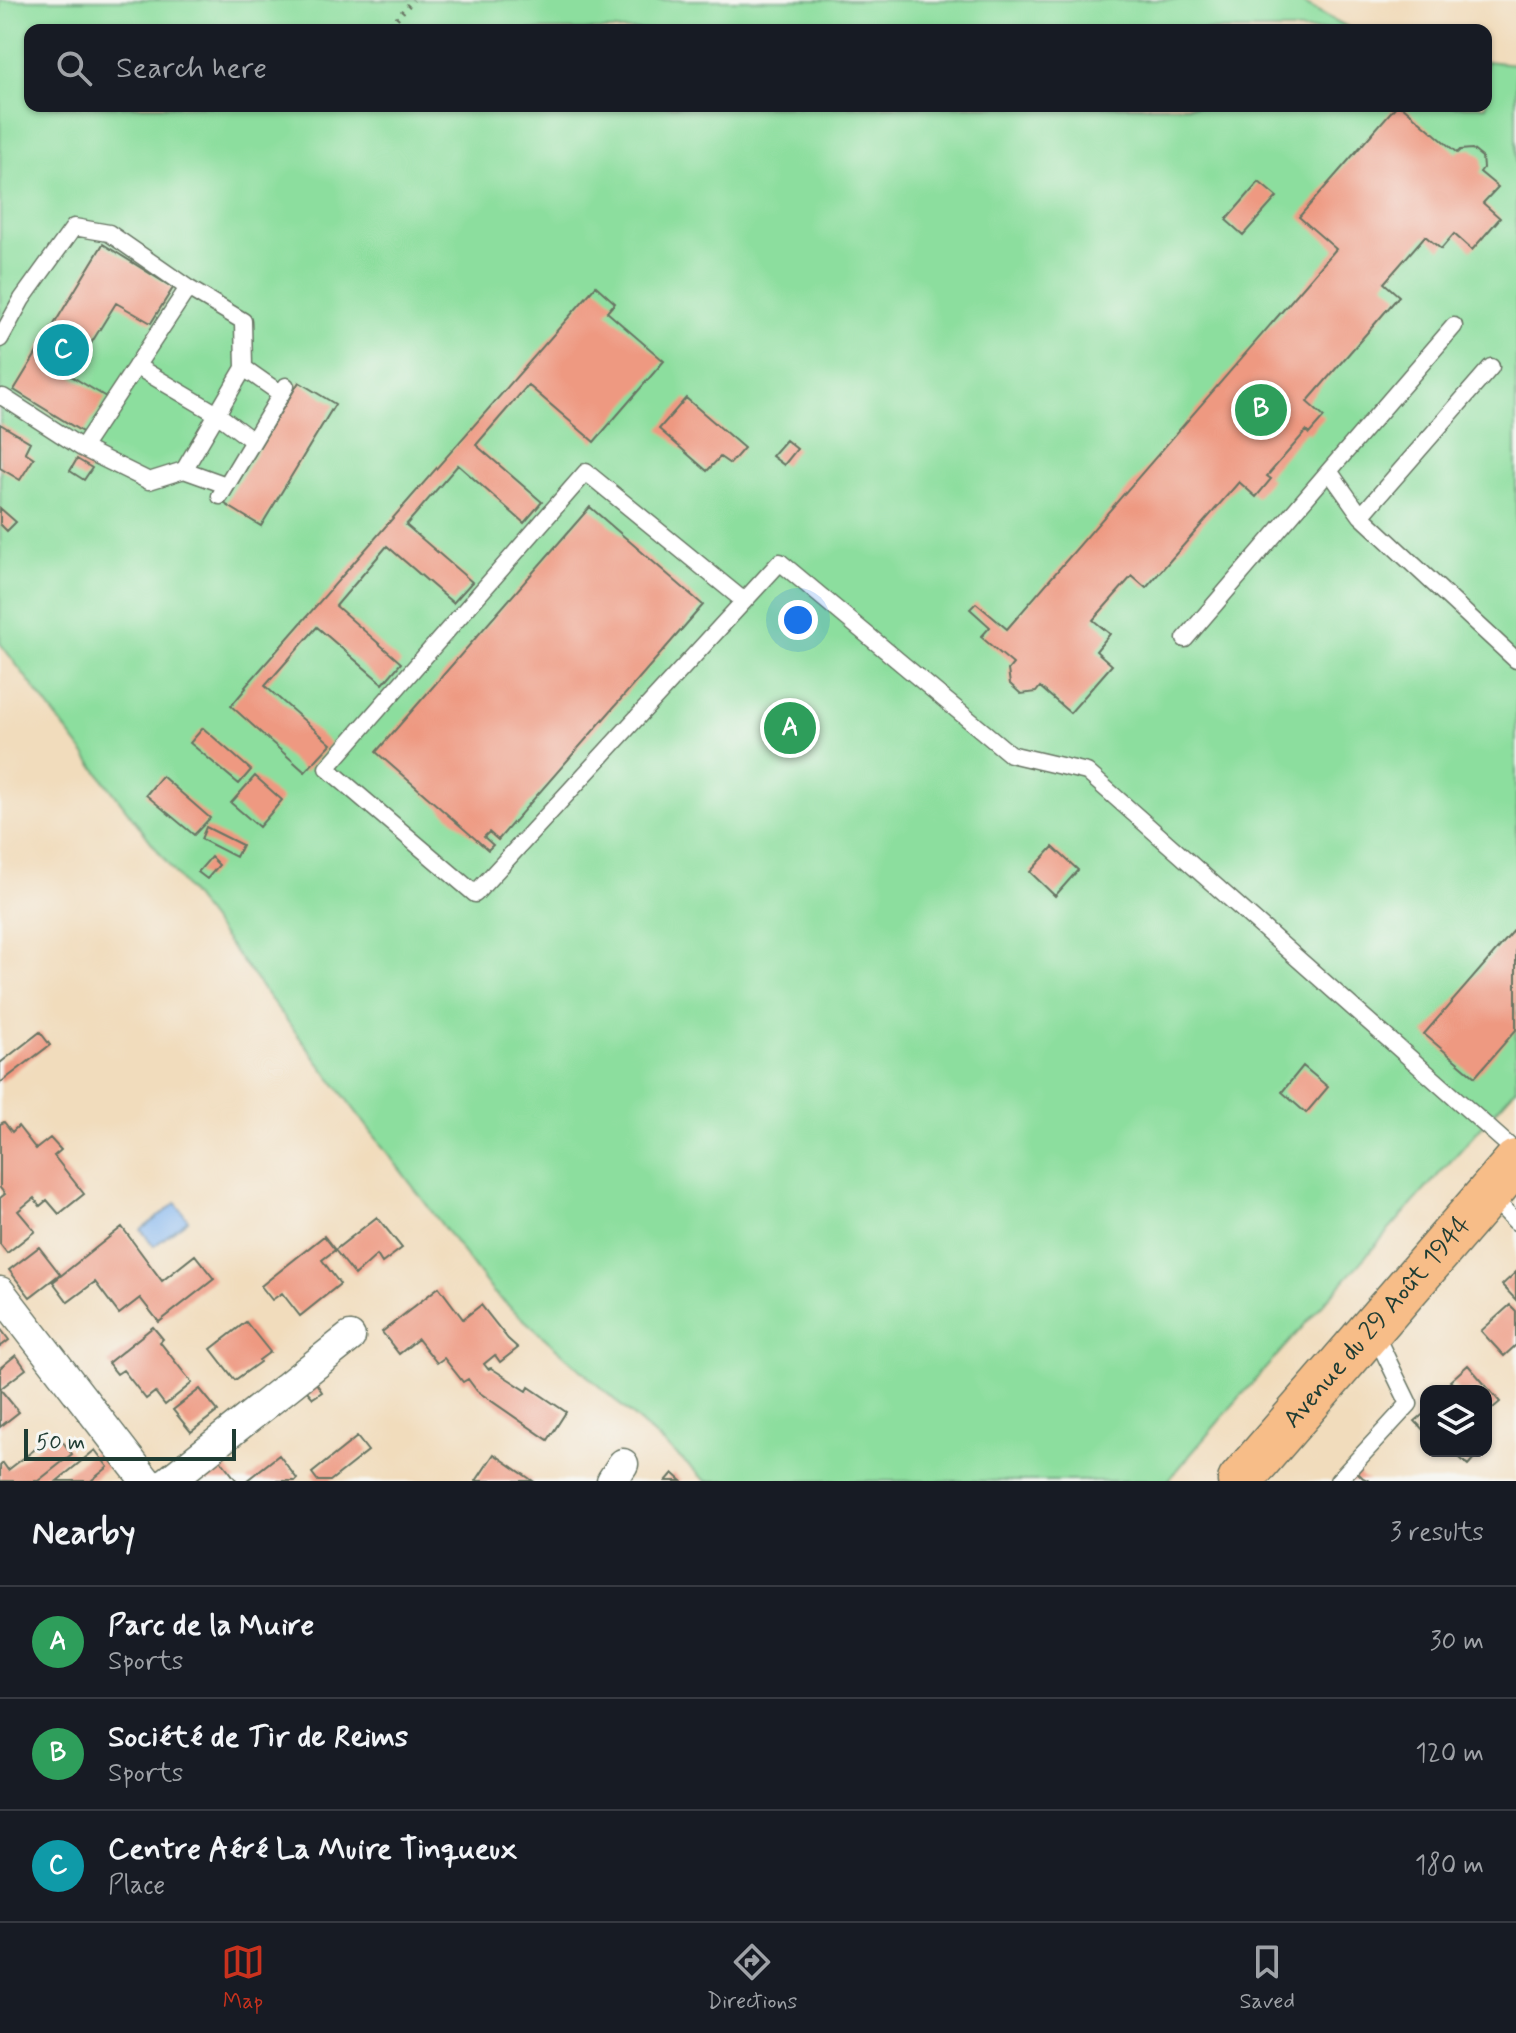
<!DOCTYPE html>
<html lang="en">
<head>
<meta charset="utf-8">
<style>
	:root { --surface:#171b24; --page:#20242c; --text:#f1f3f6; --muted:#9ea1a6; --line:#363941; --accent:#c8321e }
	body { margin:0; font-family:Mynerve,sans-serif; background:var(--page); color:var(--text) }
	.controls { position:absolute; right:24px; bottom:24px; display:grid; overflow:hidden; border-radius:16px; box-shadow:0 2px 6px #0004 }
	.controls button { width:72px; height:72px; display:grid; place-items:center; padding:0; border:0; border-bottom:2px solid var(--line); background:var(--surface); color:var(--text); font:40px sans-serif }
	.scale { position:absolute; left:24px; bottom:20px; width:212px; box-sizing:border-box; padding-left:8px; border:4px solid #1f3d34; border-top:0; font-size:22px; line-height:28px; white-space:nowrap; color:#1f3d34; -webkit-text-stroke:6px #f6f6f2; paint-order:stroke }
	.you { position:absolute; left:798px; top:620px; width:28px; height:28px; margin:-20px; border:6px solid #fff; border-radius:50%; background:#1a73e8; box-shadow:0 0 0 12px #1a73e833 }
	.badge { display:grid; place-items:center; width:52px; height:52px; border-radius:50%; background:var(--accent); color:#fff; font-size:26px; font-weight:700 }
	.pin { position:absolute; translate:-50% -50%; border:4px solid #fff; box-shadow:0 2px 8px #0006 }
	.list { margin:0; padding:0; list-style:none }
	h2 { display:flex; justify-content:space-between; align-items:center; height:104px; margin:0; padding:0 32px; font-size:34px }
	h2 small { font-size:26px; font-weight:400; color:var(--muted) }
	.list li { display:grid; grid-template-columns:52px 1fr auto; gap:24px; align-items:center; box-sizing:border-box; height:112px; padding:0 32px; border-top:2px solid var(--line) }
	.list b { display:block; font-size:30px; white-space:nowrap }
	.list p { margin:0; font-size:26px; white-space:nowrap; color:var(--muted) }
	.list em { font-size:26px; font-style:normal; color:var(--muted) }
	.icon { flex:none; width:44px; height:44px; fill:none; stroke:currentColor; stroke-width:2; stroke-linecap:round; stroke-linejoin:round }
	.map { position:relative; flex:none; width:1516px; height:1481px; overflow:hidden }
	.search { position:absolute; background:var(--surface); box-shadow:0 2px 6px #0004; left:24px; right:24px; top:24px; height:88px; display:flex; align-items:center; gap:20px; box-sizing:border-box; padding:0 28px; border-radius:16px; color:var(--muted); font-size:30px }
	.sheet { height:440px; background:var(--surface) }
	nav { display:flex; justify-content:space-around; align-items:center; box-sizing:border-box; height:112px; border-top:2px solid var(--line); background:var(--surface); font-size:22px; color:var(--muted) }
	nav a { display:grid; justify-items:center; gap:4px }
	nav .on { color:var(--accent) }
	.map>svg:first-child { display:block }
	.green { fill:#8cde9e; stroke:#568e69; stroke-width:2 }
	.water { fill:#83b5ef; stroke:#517992; stroke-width:2 }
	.building { fill:#ee9981 }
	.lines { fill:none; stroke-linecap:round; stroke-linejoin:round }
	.service-casing { stroke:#687564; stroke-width:19 }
	.minor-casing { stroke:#687564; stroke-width:33 }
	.primary-casing { stroke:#687564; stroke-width:47 }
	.path { stroke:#687564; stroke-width:5; stroke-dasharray:2 6; stroke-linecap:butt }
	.service { stroke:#fff; stroke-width:16 }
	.minor { stroke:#fff; stroke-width:30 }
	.primary { stroke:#f7bd88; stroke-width:44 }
	.labels { text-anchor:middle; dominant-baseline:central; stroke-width:6; stroke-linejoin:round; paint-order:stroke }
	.street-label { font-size:26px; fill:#1f3d34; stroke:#f6f6f2 }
</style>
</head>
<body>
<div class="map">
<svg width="1516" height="1481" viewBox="0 0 1516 1481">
	<rect width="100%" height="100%" fill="#f6f6f2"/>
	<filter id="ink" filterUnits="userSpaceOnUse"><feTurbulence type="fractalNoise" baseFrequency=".0125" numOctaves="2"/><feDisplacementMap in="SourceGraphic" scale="16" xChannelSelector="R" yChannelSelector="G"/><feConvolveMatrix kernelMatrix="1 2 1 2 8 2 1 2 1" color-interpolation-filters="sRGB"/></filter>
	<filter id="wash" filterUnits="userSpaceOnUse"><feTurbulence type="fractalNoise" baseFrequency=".006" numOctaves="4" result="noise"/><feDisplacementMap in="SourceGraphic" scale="32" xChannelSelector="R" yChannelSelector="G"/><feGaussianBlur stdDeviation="1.8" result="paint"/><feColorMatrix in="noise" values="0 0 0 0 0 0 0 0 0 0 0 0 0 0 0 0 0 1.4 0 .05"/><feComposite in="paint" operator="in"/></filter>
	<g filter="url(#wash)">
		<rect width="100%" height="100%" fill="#f1dcbc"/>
		<path class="green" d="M0,0H1297L1353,30H30V106H1486V61L1516,64V1088L1232,1406L1168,1481H706L493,1292L0,643Z"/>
		<path class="water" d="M176,1203L188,1220L154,1246L141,1230Z"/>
		<g id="blocks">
			<path class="building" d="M1396,106H1402L1457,153L1460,150L1472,149L1482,157L1483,168L1480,172L1498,187L1483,203L1500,218L1472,250L1454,234L1441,249L1425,236L1384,283L1399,296L1307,402L1324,417L1309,434L1306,431L1267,476L1271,479L1256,497L1239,482L1146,588L1132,576L1093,620L1110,634L1096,651L1112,665L1070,713L1040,687L1036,692L1021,694L1010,684L1008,670L1013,664L981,637L990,627L970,609L976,603L1007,629L1336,249L1299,217Z
				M1259,182L1277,197L1243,235L1226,220Z
				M103,244L173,288L151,323L116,303L71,376L106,397L84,433L14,390Z
				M596,286L615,303L607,312L664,361L594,442L528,385L476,445L542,502L524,523L458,465L406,525L472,582L453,603L387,546L336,606L401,663L383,684L317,627L265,686L331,744L305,772L231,706L246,688L245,687Z
				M299,382L335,404L261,526L225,504Z
				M686,398L744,448L730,464L720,457L707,471L659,429Z
				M0,424L30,442L25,452L34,458L20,480L0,468Z
				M786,440L797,449L784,465L772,456Z
				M77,459L92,468L84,480L70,471Z
				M590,507L703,605L498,840L489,832L484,837L493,845L488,850L376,752Z
				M0,508L16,522L7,531L0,524Z
				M203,728L251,770L239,784L190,743Z
				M162,776L210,818L194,835L146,795Z
				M255,776L282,800L259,827L231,803Z
				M206,827L242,845L236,857L201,839Z
				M1053,847L1078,870L1055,896L1030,872Z
				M211,857L219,865L207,879L198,872Z
				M1516,928V1030L1475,1077L1424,1034Z
				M40,1032L50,1045L0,1083V1063Z
				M1303,1066L1328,1087L1306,1113L1282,1092Z
				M4,1122L12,1132L18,1126L36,1149L50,1138L61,1150L54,1156L84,1194L59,1214L47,1200L40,1206L34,1198L18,1211L35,1231L7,1253L0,1244V1198L5,1194L0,1188V1124Z
				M377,1217L402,1248L382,1263L377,1255L355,1275L335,1250Z
				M122,1227L162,1281L195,1255L214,1279L159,1322L140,1298L119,1314L95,1282L68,1302L53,1282Z
				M324,1236L335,1250L322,1260L340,1284L300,1316L282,1293L272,1300L261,1286Z
				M39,1247L60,1274L30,1297L9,1270Z
				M1516,1272V1300L1502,1285Z
				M439,1287L463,1319L481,1305L508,1339L518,1348L500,1362L495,1355L484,1364L488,1369L491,1368L527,1391L529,1387L566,1412L548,1440L477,1391L468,1379L463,1382L444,1358L437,1363L418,1339L399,1354L382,1332Z
				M1510,1305L1516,1311V1345L1504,1356L1481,1331Z
				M246,1322L270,1352L259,1360L260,1362L235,1380L211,1349Z
				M153,1327L163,1339L160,1342L192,1383L165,1405L155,1392L146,1399L123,1370L117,1374L108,1363Z
				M0,1328L9,1340L0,1347Z
				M16,1355L26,1369L0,1389V1368Z
				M1468,1365L1500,1402L1486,1414V1391H1459L1450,1381Z
				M316,1383L322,1392L313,1398L306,1390Z
				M0,1389L19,1412L0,1427Z
				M200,1389L218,1411L191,1432L173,1410Z
				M1426,1412V1433L1415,1421Z
				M56,1433L72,1454L38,1481H0V1466L3,1463L8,1470Z
				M357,1437L368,1451L330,1481H318L312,1473Z
				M95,1450L108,1467L92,1480L93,1481H57Z
				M1452,1451H1480L1468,1465Z
				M494,1454L533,1481H476Z
				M279,1455L297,1479L295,1481H246Z
				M220,1459L237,1481H191Z
				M1355,1470L1363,1478L1369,1481H1346Z
				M673,1473L682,1481H666Z"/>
		</g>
	</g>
	<g filter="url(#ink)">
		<use href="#blocks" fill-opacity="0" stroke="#687564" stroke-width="2"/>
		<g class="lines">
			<g class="service-casing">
				<path id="service" d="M0,339L22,299L74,227L109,233L188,288L82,448L3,397H0
					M136,366L217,414L253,441
					M1491,367L1361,516L1516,660
					M244,368L281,394
					M82,448L149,481L184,470L244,368L243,321L188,288
					M184,470L226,485
					M220,496L286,386
					M1361,516L1329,471L1454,326
					M744,601L586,472L327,768L475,894L780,562L1010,754L1087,772L1516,1152
					M1185,639L1329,471
					M1490,1195L1516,1222
					M1338,1481L1409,1404L1373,1330"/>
			</g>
			<g class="minor-casing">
				<path id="minor" d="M0,1292L146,1481
					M169,1481L350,1337
					M612,1481L623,1464"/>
			</g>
			<g class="primary-casing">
				<g id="primary">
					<path id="s1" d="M1240,1481L1516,1162"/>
				</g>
			</g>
			<path class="path" d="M386,30L413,0
				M361,111V106"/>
			<use href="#service" class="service"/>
			<use href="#minor" class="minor"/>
			<use href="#primary" class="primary"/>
		</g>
	</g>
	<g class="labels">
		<g class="street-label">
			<text stroke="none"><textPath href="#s1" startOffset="210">Avenue du 29 Août 1944</textPath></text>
		</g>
	</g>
</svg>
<div class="controls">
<button><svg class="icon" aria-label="layers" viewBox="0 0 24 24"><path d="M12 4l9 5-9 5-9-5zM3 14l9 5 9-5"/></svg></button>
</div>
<div class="scale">50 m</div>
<div class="you"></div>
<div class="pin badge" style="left:790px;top:728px;background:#2e9e5b">A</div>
<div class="pin badge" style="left:1261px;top:410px;background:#2e9e5b">B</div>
<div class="pin badge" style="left:63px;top:350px;background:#0f9aa8">C</div>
<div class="search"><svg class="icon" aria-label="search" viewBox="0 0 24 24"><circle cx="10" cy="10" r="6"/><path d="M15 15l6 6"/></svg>Search here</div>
</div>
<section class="sheet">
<h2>Nearby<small>3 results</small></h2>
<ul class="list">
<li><span class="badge" style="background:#2e9e5b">A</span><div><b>Parc de la Muire</b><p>Sports</p></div><em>30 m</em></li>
<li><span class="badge" style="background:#2e9e5b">B</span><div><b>Société de Tir de Reims</b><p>Sports</p></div><em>120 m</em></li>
<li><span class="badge" style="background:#0f9aa8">C</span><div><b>Centre Aéré La Muire Tinqueux</b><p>Place</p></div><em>180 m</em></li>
</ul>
</section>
<nav>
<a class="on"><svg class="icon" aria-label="map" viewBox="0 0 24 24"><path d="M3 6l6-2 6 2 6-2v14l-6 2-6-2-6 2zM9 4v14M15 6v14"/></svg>Map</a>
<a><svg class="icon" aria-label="directions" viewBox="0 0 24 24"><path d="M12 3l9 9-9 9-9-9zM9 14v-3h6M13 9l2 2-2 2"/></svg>Directions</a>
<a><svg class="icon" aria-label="saved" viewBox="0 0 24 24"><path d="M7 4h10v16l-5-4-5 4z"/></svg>Saved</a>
</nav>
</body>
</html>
